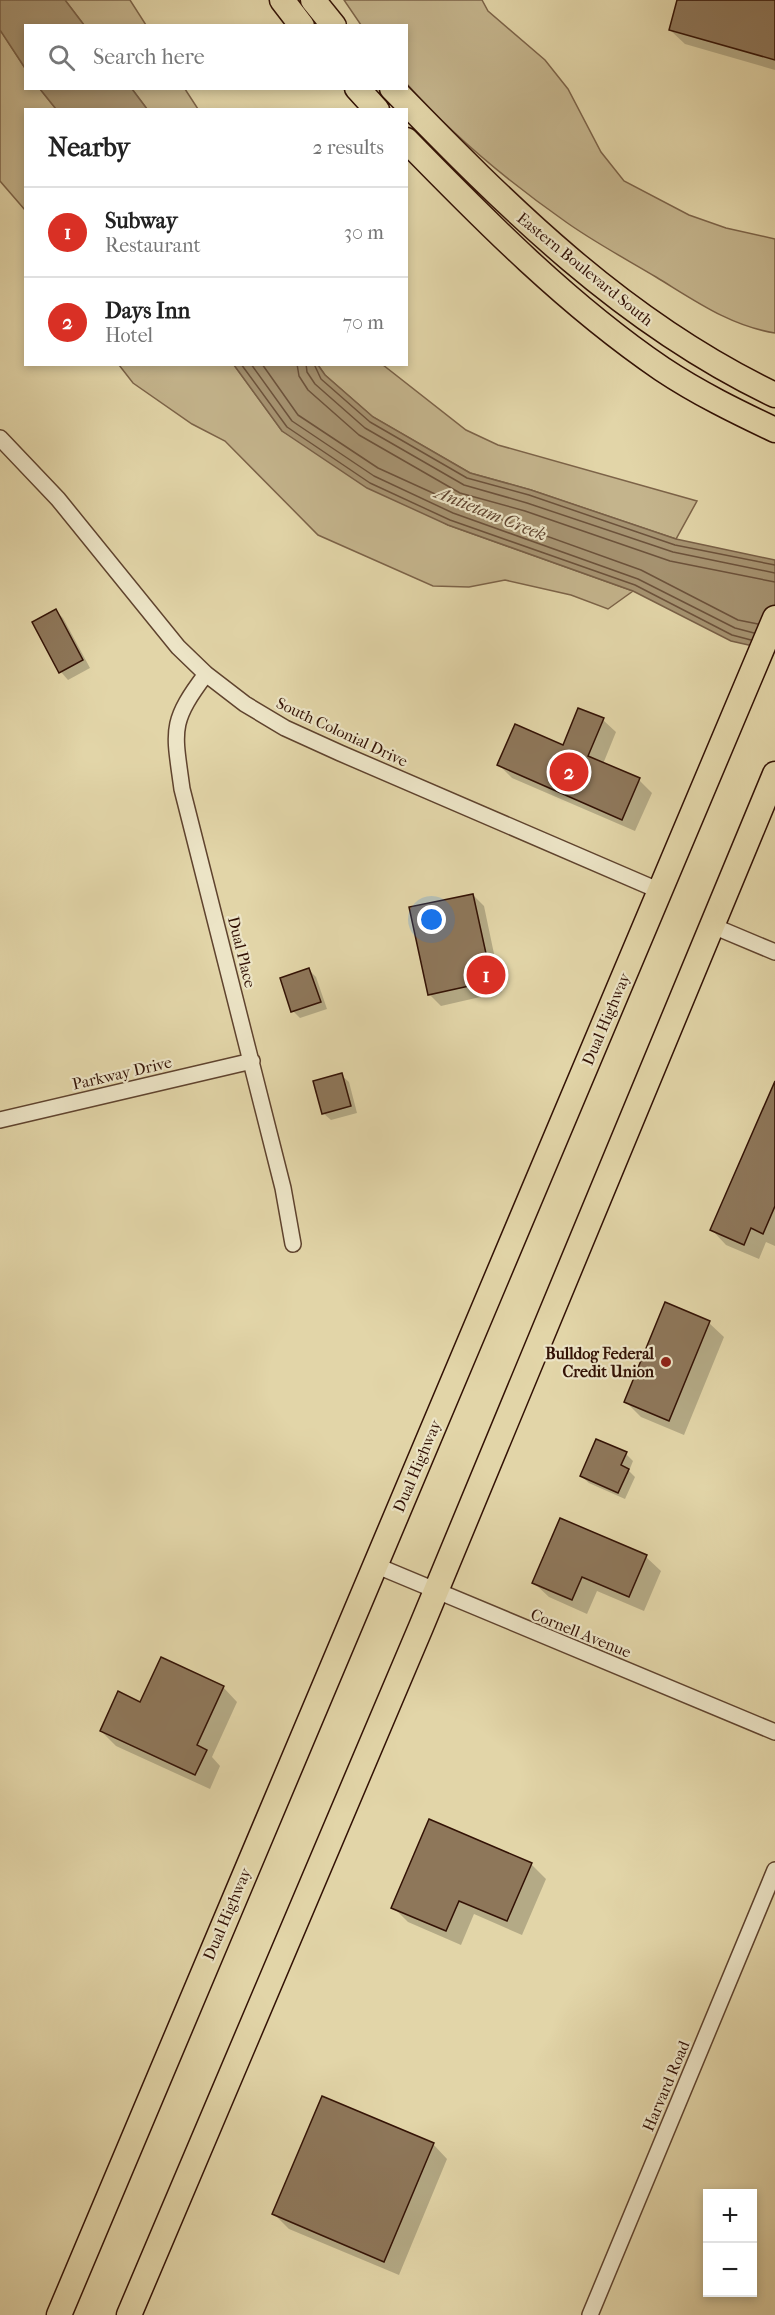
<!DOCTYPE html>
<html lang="en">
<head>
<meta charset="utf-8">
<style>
	:root { --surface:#fff; --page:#f2f2f2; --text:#222; --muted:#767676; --line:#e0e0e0; --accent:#d93025 }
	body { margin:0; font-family:"IM FELL French Canon",serif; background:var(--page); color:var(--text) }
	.controls { position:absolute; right:18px; bottom:18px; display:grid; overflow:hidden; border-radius:0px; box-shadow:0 3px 9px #0003 }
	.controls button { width:54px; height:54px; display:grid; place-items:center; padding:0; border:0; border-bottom:2px solid var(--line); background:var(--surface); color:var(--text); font:30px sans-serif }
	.you { position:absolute; left:432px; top:920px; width:21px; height:21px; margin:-15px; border:4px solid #fff; border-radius:50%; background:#1a73e8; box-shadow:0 0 0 9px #1a73e833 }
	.badge { display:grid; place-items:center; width:39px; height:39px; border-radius:50%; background:var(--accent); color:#fff; font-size:20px; font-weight:700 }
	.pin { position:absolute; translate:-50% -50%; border:3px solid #fff; box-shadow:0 2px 6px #0006 }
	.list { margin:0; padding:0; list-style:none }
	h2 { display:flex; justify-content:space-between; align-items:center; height:78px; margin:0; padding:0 24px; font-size:26px }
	h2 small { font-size:20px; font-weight:400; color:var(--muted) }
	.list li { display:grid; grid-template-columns:39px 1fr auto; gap:18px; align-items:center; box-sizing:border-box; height:90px; padding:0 24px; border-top:2px solid var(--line) }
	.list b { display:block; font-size:22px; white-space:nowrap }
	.list p { margin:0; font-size:20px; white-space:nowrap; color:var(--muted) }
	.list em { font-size:20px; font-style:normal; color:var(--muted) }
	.icon { flex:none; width:33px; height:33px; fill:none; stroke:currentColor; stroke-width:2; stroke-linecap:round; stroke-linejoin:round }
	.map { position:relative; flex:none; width:775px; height:2315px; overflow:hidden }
	.search { position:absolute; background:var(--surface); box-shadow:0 3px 9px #0003; left:24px; top:24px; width:384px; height:66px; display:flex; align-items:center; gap:15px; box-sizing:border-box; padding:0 21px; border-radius:0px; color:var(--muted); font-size:22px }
	.panel { position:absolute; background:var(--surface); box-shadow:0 3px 9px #0003; left:24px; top:108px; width:384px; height:258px; border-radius:0px }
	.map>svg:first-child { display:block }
	.green { fill:#c4b48c; stroke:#7c6348; stroke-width:1.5 }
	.water { fill:#a69371; stroke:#785f46; stroke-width:1.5 }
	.shadow { fill:#0003 }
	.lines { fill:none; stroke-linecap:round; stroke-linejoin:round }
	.shore { stroke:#6c523b; stroke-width:1.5 }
	.building { fill:#8e775a; stroke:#331205; stroke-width:1.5 }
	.street-casing { stroke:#5f432e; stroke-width:18 }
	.primary-casing { stroke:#331205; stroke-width:27 }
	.street { stroke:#ece4c6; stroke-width:15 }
	.primary { stroke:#e2d5a8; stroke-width:24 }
	.poi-dot { fill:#8f2418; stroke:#ece4c6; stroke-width:2 }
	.labels { text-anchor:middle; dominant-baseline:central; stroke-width:4.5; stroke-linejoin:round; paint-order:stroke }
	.street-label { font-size:16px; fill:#331205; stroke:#ece4c6 }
	.poi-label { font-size:16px; font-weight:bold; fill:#331205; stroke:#ece4c6; text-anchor:end }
	.water-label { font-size:18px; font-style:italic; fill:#614630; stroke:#ece4c6 }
</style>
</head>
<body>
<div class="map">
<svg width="775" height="2315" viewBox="0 0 775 2315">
	<rect width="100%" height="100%" fill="#e2d5a8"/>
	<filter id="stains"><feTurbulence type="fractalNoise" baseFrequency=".00333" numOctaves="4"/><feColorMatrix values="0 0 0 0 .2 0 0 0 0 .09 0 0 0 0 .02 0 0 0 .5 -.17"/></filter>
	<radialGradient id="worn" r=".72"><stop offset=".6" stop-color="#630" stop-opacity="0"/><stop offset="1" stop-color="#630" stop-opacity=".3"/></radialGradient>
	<path class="green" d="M65,0H130L146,25H84Z
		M344,0H482L488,11L545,60L568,89L601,152L624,181L689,215L726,228L775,239V333C730,326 694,300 656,277C626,259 594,242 566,222C509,182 453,136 407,84L406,26L361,25Z
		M0,30L25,68L26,88L40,89L56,109L26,110L25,210L0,181Z
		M132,89H185L198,109H147Z
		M119,365H234L282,431L448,525L633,591L608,609L571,595L505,580L469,587L433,586L318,535L225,441L192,424L133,383Z
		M318,365H383L466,430L498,445L697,501L676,539L531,490L470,473L373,417L325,375Z"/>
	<path class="water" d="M0,0H65L84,25L26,26L25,68L0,30Z
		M40,89H132L147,109H56Z
		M234,365H318L325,375L373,417L470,473L531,490L676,539L775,560V651L731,641L633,591L448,525L367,488L282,431Z"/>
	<path class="shadow" d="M679,0H775V70L685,44L670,30Z
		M56,611L63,618L90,668L68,680L61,672L34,623Z
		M603,720L616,732L603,764L639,780L652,793L635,831L512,778L499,765L563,747Z
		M473,895L484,906L502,992L441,1006L430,995Z
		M309,970L316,977L327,1009L300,1018L293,1011Z
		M341,1075L349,1082L357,1113L331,1120L323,1113Z
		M775,1100V1246L766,1242L759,1259L726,1245L712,1230Z
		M709,1323L724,1337L684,1435L641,1417L626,1402Z
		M626,1454L633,1461L629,1471L635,1477L625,1499L589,1483L581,1476Z
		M646,1557L661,1571L644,1611L597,1591L587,1614L549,1597L534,1583Z
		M223,1687L237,1702L212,1757L220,1766L210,1789L116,1746L101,1731L141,1704Z
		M531,1864L546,1879L522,1935L474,1914L461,1945L408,1922L393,1907Z
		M433,2144L447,2159L399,2275L289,2229L274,2214Z"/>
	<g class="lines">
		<path class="shore" d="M241,364L287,427L370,483L450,520L635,585L732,635L751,640
			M251,364L292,421L374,476L453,513L638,579L735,628L754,633
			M262,364L298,415L378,468L457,504L641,570L738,620L758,624
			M297,364L299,376L308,390L359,435L460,493L525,511L670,561L775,582
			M306,364L307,372L315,384L365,428L464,485L527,503L673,552L775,573
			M314,364L321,379L370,422L467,478L529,495L675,545L775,565"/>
	</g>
	<path class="building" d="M677,0H775V60L669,30Z
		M56,609L83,660L59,673L32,622Z
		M578,708L604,718L588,756L640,778L622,820L497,765L515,724L563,745Z
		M473,894L492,981L428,995L409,907Z
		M309,968L321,1002L291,1012L280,978Z
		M342,1073L351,1106L322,1114L313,1081Z
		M775,1081V1206L763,1234L751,1228L744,1245L710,1230Z
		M665,1302L710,1321L669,1421L624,1402Z
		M596,1439L627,1452L621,1465L629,1469L618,1493L580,1476Z
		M560,1518L647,1555L629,1597L582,1577L572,1600L532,1583Z
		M161,1657L224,1686L197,1745L207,1750L195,1775L100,1731L118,1691L140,1702Z
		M429,1819L532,1863L507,1921L459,1901L446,1931L391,1908Z
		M322,2096L434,2143L384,2262L272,2214Z"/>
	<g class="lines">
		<g class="street-casing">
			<path id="street" d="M0,438L58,499L178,647L206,674L245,704L285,728L340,753L660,891
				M206,674C169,723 174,730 182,789L283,1188L293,1244
				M713,926L775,952
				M0,1120L252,1061
				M375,1565L775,1732
				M590,2315L775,1870"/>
		</g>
		<g class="primary-casing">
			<path id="primary" d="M282,0L302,26
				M313,0L334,26
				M357,88L377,110
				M392,88C509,208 622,322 775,395
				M406,140C486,222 568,305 662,369C698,393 737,412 775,430
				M59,2315L775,618
				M129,2315L421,1627L775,774"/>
		</g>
		<use href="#street" class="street"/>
		<use href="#primary" class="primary"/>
	</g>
	<circle class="poi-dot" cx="666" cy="1362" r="6"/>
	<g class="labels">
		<g class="street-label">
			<text transform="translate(585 269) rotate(39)">Eastern Boulevard South</text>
			<text transform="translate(342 732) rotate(25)">South Colonial Drive</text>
			<text transform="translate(242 952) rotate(76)">Dual Place</text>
			<text transform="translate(606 1019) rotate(-67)">Dual Highway</text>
			<text transform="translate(122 1073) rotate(-13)">Parkway Drive</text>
			<text transform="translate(417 1466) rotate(-67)">Dual Highway</text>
			<text transform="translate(581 1633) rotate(22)">Cornell Avenue</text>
			<text transform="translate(227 1914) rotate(-67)">Dual Highway</text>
			<text transform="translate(666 2086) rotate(-67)">Harvard Road</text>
		</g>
		<g class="poi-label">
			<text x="654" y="1353">Bulldog Federal<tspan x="654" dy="18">Credit Union</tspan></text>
		</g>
		<g class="water-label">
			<text transform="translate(491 514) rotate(22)">Antietam Creek</text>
		</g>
	</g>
	<rect width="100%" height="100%" filter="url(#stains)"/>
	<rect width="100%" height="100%" fill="url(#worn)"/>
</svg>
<div class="controls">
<button>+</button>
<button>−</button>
</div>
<div class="you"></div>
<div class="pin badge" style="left:486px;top:975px">1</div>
<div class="pin badge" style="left:569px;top:772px">2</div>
<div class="search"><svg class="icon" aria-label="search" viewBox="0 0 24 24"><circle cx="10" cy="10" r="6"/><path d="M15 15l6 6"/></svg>Search here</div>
<section class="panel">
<h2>Nearby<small>2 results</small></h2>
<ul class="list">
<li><span class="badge">1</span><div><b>Subway</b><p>Restaurant</p></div><em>30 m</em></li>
<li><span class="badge">2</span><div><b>Days Inn</b><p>Hotel</p></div><em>70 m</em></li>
</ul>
</section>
</div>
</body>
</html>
